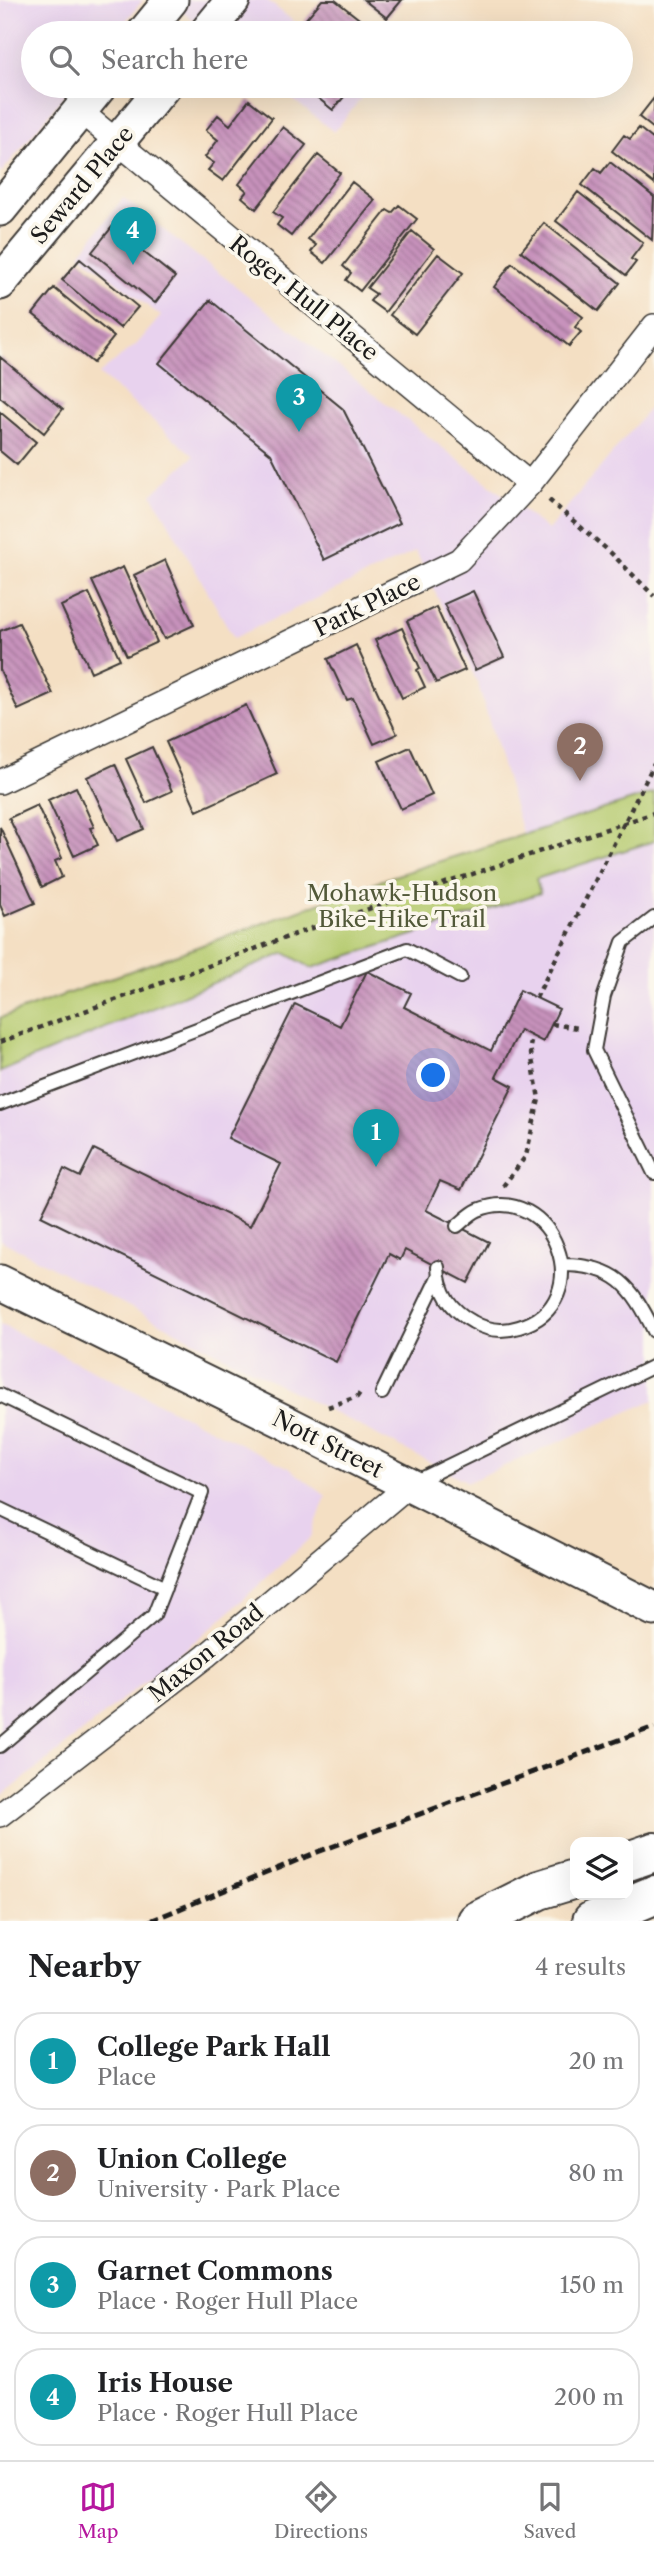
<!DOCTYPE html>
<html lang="en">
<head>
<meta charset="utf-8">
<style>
	:root { --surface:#fff; --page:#f6f6f6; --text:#202124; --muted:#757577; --line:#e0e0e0; --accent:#b5179e }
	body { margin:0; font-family:"Libre Caslon Text",serif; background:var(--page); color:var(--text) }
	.controls { position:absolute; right:21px; bottom:21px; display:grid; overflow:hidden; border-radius:14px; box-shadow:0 7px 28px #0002 }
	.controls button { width:63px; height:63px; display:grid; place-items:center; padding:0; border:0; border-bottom:2px solid var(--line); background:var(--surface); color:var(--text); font:35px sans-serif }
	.you { position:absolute; left:434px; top:1076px; width:24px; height:24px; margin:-18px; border:5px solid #fff; border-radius:50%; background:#1a73e8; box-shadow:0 0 0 10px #1a73e833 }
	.badge { display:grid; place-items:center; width:46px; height:46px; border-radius:50%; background:var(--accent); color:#fff; font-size:23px; font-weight:700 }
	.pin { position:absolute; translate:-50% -58px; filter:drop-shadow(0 2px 4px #0008) }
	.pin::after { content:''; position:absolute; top:37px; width:24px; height:21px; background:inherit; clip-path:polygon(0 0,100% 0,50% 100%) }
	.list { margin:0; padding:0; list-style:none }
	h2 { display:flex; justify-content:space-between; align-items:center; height:91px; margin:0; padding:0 28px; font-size:30px }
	h2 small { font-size:23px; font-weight:400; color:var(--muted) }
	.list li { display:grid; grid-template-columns:46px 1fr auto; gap:21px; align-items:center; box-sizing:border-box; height:98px; margin:0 14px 14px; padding:0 14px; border:2px solid var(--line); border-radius:28px }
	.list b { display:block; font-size:26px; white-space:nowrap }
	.list p { margin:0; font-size:23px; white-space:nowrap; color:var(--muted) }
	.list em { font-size:23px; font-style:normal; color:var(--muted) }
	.icon { flex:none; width:38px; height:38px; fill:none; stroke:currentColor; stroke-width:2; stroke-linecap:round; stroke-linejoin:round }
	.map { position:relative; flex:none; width:654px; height:1921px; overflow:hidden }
	.search { position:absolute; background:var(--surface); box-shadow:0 7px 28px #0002; left:21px; right:21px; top:21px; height:77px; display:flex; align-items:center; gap:18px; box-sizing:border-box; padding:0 24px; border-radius:38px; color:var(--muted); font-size:26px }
	.sheet { height:539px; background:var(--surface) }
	nav { display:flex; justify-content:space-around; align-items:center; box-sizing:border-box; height:98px; border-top:2px solid var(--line); background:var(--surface); font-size:19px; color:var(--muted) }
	nav a { display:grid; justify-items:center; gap:4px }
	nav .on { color:var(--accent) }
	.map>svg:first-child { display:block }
	.built { fill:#e8d2ee }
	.green { fill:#b6cb6f; stroke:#697446; stroke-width:2 }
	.building { fill:url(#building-back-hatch) }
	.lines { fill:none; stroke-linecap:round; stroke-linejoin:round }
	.lane-casing { stroke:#3c3935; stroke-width:16 }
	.street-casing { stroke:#3c3935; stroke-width:26 }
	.secondary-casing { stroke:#3c3935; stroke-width:37 }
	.highway-casing { stroke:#3c3935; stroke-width:42 }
	.path { stroke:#3c3935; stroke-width:4.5; stroke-dasharray:5 5; stroke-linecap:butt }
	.lane { stroke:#fff; stroke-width:12 }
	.street { stroke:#fff; stroke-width:23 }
	.secondary { stroke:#fff; stroke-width:33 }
	.highway { stroke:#fff; stroke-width:38 }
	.rail { stroke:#1c1c1c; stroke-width:5; stroke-dasharray:10 5; stroke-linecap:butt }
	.labels { text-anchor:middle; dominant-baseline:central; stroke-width:7; stroke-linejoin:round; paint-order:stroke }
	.street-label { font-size:23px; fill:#1c1c1c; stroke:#fbf7ec }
	.park-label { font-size:23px; fill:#525939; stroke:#fbf7ec }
</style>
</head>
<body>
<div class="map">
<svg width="654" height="1921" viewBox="0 0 654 1921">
	<defs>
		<pattern id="building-back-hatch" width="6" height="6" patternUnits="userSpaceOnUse" patternTransform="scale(1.75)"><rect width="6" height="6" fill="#c792bc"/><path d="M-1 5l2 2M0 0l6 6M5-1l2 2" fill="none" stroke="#a17698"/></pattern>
	</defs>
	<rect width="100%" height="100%" fill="#fbf7ec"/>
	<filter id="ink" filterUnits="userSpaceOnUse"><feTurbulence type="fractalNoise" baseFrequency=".0143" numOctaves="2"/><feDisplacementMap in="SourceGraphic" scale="14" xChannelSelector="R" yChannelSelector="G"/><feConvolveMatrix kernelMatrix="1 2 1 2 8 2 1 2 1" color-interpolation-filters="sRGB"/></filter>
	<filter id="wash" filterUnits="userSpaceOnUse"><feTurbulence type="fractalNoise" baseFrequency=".00686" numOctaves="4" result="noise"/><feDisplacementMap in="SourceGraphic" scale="28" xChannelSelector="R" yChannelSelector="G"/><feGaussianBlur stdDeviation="1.57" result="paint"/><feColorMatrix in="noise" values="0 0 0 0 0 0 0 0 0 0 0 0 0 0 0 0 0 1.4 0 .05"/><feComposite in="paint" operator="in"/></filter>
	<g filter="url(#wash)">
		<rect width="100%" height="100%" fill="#f4dfc3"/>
		<path class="built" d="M0,0H143L116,33H33V86H72L0,174Z
			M168,0H267L308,33H210Z
			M276,86H371L334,132Z
			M123,198L548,530L654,403V1400L468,1482L0,1240V1072L286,953L540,893L478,684L416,551L234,638L152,494L194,456L99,374L137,344L161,316L80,254Z
			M0,1324L289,1468L326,1496L311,1537L215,1625L0,1798Z"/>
		<path class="green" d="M654,793V841L536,879L540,893L312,968L285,953L0,1072V1018L394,876Z"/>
		<g id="blocks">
			<path class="building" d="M322,0H335L377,33H319L304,21Z
				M364,0H402L387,18Z
				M303,86H353L333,110Z
				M654,98V129L639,117Z
				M249,100L272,118L223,181L208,170L214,163L205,157L218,140L206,130L218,115L230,125Z
				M283,127L306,145L256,209L242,197L247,191L239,184Z
				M639,128L654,140V184L612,151L624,135L630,139Z
				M318,155L340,173L291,236L277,225L282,218L273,212Z
				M610,162L654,197L652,240L582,185L595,168L601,173Z
				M352,182L375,200L325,263L311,252L316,245L308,239Z
				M578,192L643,243L631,259L636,262L626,275L556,221Z
				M399,205L417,219L360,291L346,280L351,273L343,266L387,210L392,213Z
				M544,223L620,283L598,311L521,251Z
				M112,227L175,277L155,303L92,252Z
				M412,231L434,249L385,312L370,301L376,294L367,288Z
				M438,254L463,273L415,334L390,315Z
				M80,259L138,307L120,328L62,280Z
				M512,263L583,317L575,327L581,332L569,346L494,287Z
				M54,288L114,337L93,363L33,314Z
				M210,300L343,409L400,523L324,560L271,454L159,363Z
				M0,357L63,409L44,433L0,397Z
				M0,412L36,442L17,465L0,451Z
				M165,560L194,625L164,639L134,575Z
				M123,567L157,642L127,656L92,581Z
				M473,591L504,657L475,670L444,604Z
				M89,593L120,659L91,672L61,606Z
				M436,607L465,670L436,683L407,621Z
				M19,623L53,694L18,710L0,670V631Z
				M402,628L420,668L417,670L425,687L402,698L375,640Z
				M356,645L397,734L374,744L353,698L347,700L328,659Z
				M246,705L277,774L197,811L166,742Z
				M152,747L172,791L146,803L126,759Z
				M410,747L432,795L401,809L379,761Z
				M115,764L144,829L117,841L87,777Z
				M76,787L94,827L90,828L98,845L74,856L48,800Z
				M37,805L62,858L55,861L62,877L42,887L9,818Z
				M0,827L35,903L5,916L0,905Z
				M367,971L411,993L404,1007L491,1051L520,990L559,1009L543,1042L520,1030L496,1077L513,1086L461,1190L440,1181L426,1210L489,1242L468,1283L405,1250L400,1260L389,1254L336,1362L41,1216L64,1169L80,1177L94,1149L250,1226L281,1164L228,1138L295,1004L340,1026Z"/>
		</g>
	</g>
	<g filter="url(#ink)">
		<use href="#blocks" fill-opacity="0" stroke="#3c3935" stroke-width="2"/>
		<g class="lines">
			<g class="lane-casing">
				<path id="lane" d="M654,918L623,942L604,996L594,1050L654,1173
					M0,1104L407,949L460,977
					M563,1265C616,1265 632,1286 654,1331
					M438,1267C439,1293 451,1310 473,1322C488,1331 503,1332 519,1327C601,1303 553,1179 478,1210C471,1213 463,1221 457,1226
					M382,1393L438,1277
					M0,1395L202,1493L154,1615L0,1746
					M415,1482L654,1366
					M0,1509L165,1588"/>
			</g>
			<g class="street-casing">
				<path id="street" d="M80,111L530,484
					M0,782L459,560L530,484L654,326
					M0,1815L206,1656L408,1486"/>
			</g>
			<g class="secondary-casing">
				<path id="secondary" d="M144,33L171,0
					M206,33L233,0
					M0,209L100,86
					M0,283L164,86
					M0,1282L285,1422L654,1609"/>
			</g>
			<g class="highway-casing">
				<path id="highway" d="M628,1861L654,1852
					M477,1921L539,1890L575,1879
					M592,1921L654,1895"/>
			</g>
			<path class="path" d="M549,500L610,552L654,596
				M536,998L654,764
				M552,1024L579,1028
				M0,1042L312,928L654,813
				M503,1186L526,1156L539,1099L530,1047L532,1036
				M328,1407L357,1397L362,1390"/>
			<use href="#lane" class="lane"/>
			<use href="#street" class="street"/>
			<use href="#secondary" class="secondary"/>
			<use href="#highway" class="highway"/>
			<path class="rail" d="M150,1921L315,1853L654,1727"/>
		</g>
	</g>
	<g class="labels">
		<g class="street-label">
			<text transform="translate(82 185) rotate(-50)">Seward Place</text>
			<text transform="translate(304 298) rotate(39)">Roger Hull Place</text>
			<text transform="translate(367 605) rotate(-26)">Park Place</text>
			<text transform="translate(328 1444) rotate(27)">Nott Street</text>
			<text transform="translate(206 1653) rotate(-39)">Maxon Road</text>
		</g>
		<g class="park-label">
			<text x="402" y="893">Mohawk-Hudson<tspan x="402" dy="26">Bike-Hike Trail</tspan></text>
		</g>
	</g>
</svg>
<div class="controls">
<button><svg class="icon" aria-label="layers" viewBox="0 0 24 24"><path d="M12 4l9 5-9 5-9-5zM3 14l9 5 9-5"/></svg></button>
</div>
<div class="you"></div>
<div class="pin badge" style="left:376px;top:1167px;background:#0f9aa8">1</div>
<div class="pin badge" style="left:580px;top:781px;background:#8d6e63">2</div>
<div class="pin badge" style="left:299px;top:432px;background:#0f9aa8">3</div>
<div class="pin badge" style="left:133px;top:265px;background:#0f9aa8">4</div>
<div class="search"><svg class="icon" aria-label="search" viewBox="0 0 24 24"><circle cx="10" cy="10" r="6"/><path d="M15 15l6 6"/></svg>Search here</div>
</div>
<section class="sheet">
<h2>Nearby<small>4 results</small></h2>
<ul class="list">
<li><span class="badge" style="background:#0f9aa8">1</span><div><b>College Park Hall</b><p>Place</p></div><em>20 m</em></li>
<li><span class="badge" style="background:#8d6e63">2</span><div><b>Union College</b><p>University · Park Place</p></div><em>80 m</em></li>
<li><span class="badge" style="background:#0f9aa8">3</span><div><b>Garnet Commons</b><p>Place · Roger Hull Place</p></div><em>150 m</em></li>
<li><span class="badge" style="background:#0f9aa8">4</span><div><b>Iris House</b><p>Place · Roger Hull Place</p></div><em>200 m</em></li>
</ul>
</section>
<nav>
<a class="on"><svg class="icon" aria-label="map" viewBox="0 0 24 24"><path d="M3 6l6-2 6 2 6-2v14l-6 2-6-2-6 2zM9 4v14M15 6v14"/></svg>Map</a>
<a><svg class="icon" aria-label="directions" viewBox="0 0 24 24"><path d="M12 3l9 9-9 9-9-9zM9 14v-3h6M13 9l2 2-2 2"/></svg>Directions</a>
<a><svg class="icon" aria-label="saved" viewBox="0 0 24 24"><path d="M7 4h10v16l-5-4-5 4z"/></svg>Saved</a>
</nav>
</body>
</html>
